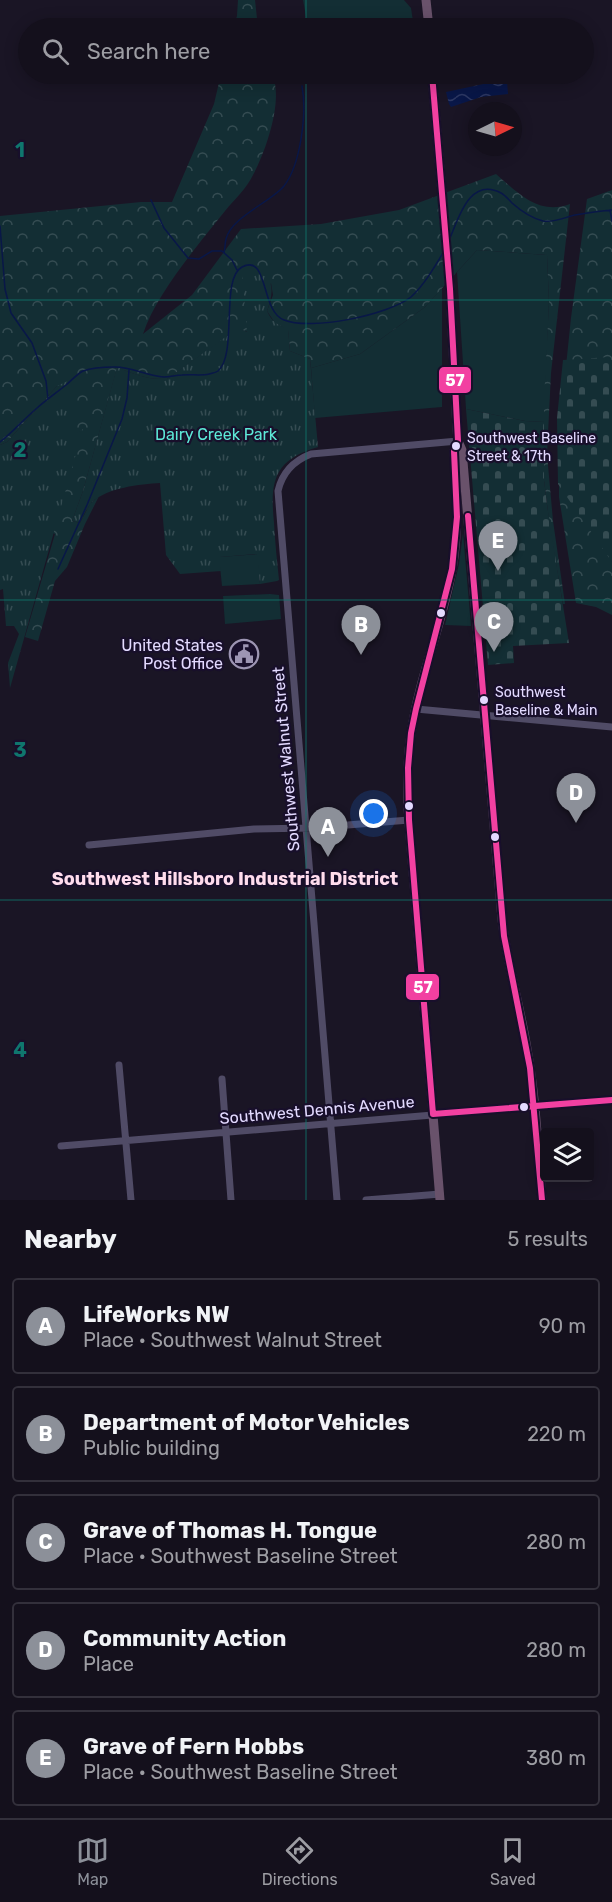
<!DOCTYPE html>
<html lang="en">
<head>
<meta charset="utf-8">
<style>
	:root { --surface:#14101c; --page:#211e29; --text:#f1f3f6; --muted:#9d9da3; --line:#33303b; --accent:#8c9099 }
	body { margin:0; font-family:Rubik,sans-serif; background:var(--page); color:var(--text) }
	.controls { position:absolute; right:18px; bottom:18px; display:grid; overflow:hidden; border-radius:6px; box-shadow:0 3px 15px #0003 }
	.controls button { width:54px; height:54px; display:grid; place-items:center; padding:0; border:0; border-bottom:2px solid var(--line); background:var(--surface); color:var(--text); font:30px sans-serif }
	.compass { position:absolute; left:468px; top:102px; width:54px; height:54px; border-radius:50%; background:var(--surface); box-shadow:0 3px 15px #0003; rotate:85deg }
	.you { position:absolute; left:374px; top:814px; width:21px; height:21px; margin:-15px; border:4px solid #fff; border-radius:50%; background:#1a73e8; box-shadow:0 0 0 9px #1a73e833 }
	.badge { display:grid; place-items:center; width:39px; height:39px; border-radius:50%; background:var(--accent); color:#fff; font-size:20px; font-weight:700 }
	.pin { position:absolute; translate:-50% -50px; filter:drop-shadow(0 2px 3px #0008) }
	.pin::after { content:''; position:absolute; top:32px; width:21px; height:18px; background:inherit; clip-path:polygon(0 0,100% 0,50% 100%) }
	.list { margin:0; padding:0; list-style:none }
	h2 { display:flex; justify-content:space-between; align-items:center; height:78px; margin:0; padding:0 24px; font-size:26px }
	h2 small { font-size:20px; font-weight:400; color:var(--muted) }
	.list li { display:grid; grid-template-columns:39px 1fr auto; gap:18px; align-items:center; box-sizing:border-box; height:96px; margin:0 12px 12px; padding:0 12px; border:2px solid var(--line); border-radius:6px }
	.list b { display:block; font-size:22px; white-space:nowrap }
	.list p { margin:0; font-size:20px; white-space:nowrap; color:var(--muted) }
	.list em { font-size:20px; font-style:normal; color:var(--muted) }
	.icon { flex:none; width:33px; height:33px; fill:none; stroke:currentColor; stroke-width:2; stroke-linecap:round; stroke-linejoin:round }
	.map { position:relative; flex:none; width:612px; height:1200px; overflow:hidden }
	.search { position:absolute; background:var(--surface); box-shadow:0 3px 15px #0003; left:18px; right:18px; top:18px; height:66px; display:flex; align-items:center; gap:15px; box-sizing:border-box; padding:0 21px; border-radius:33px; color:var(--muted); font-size:22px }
	.sheet { height:618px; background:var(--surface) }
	nav { display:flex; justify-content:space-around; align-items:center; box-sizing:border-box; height:84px; border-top:2px solid var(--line); background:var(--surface); font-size:16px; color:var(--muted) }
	nav a { display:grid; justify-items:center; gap:3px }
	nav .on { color:var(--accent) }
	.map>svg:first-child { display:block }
	.grass { fill:#132e34 }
	.forest { fill:url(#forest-crowns) }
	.cemetery { fill:url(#cemetery-stones) }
	.park { fill:url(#park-tufts) }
	.water { fill:url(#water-waves) }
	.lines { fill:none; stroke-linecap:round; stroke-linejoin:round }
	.stream { stroke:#091748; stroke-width:1.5 }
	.minor { stroke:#504b66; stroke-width:7 }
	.highway { stroke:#69526b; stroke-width:9 }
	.bus-1-casing { stroke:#180f2b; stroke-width:10 }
	.bus-1 { stroke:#f240a1; stroke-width:6 }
	.grid { fill:none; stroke:#0f766e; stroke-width:1.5; stroke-opacity:0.55 }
	.bus-dot { fill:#e3daff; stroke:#180f2b; stroke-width:2 }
	.labels { text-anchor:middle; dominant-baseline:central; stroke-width:4.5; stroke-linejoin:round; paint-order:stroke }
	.bus-label { font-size:14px; fill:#e3daff; stroke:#180f2b; text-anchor:start }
	.park-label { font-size:16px; fill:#5de8d7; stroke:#180f2b }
	.poi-label { font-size:16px; fill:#e3daff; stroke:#180f2b; text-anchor:end }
	.street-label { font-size:16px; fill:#e3daff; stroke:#180f2b }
	.neighbourhood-label { font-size:18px; font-weight:bold; fill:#ffdced; stroke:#180f2b }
	.grid-label { font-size:20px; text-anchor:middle; font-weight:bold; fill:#0f766e; stroke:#180f2b; stroke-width:4.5; stroke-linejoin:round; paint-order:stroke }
	.line-badge { stroke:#180f2b; stroke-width:2 }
	.badge-label { font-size:16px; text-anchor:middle; font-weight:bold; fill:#fff }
</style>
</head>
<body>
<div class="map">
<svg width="612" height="1200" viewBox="0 0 612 1200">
	<defs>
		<pattern id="forest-crowns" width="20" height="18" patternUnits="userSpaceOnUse" patternTransform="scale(1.5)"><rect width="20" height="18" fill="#132e34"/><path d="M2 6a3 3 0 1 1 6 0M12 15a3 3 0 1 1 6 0" fill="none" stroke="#354c52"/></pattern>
		<pattern id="cemetery-stones" width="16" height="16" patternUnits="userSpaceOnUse" patternTransform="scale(1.5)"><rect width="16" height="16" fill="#132e34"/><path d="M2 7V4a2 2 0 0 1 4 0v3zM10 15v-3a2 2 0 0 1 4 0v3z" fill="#354c52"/></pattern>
		<pattern id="park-tufts" width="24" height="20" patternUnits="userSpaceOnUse" patternTransform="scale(1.5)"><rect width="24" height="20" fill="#132e34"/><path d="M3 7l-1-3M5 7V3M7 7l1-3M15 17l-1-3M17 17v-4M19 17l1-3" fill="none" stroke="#354c52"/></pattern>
		<pattern id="water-waves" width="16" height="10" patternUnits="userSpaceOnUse" patternTransform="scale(1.5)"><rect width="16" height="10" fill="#091748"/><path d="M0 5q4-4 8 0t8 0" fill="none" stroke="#2d3863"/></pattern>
	</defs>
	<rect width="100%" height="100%" fill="#1a1525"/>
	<path class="grass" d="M303,0H404L411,8L414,28H308Z
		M477,250L547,255L549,302L544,422L525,421L466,409L457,272Z
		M442,288V407L315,418L311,368L360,354L425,307Z
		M463,533L471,626L445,625L459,564Z
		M258,554L260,584L222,586L219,557Z
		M270,594L279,595L281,619L225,624L223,596Z"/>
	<path class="forest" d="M238,0H255L258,28H233L237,16Z
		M221,74H272C284,99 266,151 253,175C247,188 234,200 225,211C198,245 156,294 143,334L192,295L241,229L321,224L399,210L496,174C518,193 539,216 570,204L551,373L547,454L553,521L565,604H563L550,528L544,480V401L549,302L547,255L477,250L425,307L360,354L311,368L310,359L290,351L288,330L275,323L267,311L273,295L271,283L248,332L238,329L167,379C146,380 136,374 117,368L83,491L72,521L80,523L90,504L99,496L85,524L67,567L55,581L38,641L25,637L55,534L53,533L82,430L73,436L57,386L7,442L0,445V216L141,202H172L214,104Z
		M612,190V432L583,467L612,562V615L596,607L576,603L559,497V434L571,318L587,199Z"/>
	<path class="cemetery" d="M610,357L612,373V562L558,484L557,418L563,360Z
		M466,409L525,421L544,422V480L547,505L569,643L513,646L514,663L488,665Z"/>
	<path class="park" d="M257,269C276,279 273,295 267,311C272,322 278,325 288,329L290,351L310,359L318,447C273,460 270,482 274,523C275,542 277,561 279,580L277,581L260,584L257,554L220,557L221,571L180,574L166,555L160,483C140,484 107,488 92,502C87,508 83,516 80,523L72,521L83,491L117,367C134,374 148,380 167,379L238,328L247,332L242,272Z
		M74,378L73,435L83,429L10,688L8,663L19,634L14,626H6L3,589L0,590V445L7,442L57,386Z"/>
	<path class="water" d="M502,80L507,81L508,94L481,97L451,107L449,104L446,92Z"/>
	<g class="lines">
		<path class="stream" d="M151,200L164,228L188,258L199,259L212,251H222L232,260L237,270
			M610,210L612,221
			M0,226L5,289L11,313L32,343L46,381L48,399
			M450,238C459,217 470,177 501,193C505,195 509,200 512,203C521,211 531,218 543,221C553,223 566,217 575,215C587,213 600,211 612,210
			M224,253C225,249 225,243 226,239C231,217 271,202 284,186C301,164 307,112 302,86
			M0,442C13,432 24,419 37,408C46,400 56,393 66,385C71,381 77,374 83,371C91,368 106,367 115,367C132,367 147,376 164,377C170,377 176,375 182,375C191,374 201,376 209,374C212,373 215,373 218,371C238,354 220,278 242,267C269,253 260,311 284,320C311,331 388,315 411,297C424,285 434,268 443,253
			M58,569L87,505L122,419L127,398L129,370"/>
		<path class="minor" d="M416,709L612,727
			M89,845L254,829L311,828L409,820
			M119,1065L131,1200
			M222,1079L231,1200
			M61,1146L612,1100
			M337,1200L278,491C282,473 293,461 311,454L458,441
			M366,1200L440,1194"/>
		<path class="highway" d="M426,0L429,28
			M432,74L450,289L457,429L458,441L462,450L502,919C507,965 520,1005 527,1049C536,1099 538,1150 542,1200
			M440,1200L410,835C407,802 406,768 411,734C419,678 442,625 452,570C459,530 457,490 454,451L458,441"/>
		<g class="bus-1-casing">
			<path id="bus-1" d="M432,74L450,289L458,441L454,451L457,517L452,569L416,709L411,733L408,768L409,820L433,1114L612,1100
				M468,516L504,936L530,1068L542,1200"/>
		</g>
		<use href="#bus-1" class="bus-1"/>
	</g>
	<path class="grid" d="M306,0V28M306,74V1200M0,300H612M0,600H612M0,900H612"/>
	<defs>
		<g id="civic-ring" transform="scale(1.5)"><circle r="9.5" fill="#180f2b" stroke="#9d95b3" stroke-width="1.5"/><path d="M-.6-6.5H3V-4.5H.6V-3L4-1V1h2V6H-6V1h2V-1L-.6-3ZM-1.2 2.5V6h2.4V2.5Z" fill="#9d95b3"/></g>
	</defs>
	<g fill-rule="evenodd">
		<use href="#civic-ring" x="244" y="654"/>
	</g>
	<g class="bus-dot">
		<circle cx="456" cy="446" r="5"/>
		<circle cx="441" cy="613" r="5"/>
		<circle cx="484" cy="700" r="5"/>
		<circle cx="409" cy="806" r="5"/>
		<circle cx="495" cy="837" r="5"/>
		<circle cx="524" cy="1107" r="5"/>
	</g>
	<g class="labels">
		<g class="bus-label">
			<text x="467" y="438">Southwest Baseline<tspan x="467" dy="18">Street &amp; 17th</tspan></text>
			<text x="495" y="692">Southwest<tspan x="495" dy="18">Baseline &amp; Main</tspan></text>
		</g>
		<g class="park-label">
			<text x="216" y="434">Dairy Creek Park</text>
		</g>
		<g class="poi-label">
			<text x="223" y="645">United States<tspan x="223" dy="18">Post Office</tspan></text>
		</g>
		<g class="street-label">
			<text transform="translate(286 759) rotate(-95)">Southwest Walnut Street</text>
			<text transform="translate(317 1110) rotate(-5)">Southwest Dennis Avenue</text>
		</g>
		<g class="neighbourhood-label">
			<text x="225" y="879">Southwest Hillsboro Industrial District</text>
		</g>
	</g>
	<g class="grid-label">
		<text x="20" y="157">1</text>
		<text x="20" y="457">2</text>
		<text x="20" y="757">3</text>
		<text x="20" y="1057">4</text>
	</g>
	<g class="line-badge">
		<rect x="438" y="366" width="34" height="28" rx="6" fill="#f240a1"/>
		<rect x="405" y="973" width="35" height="28" rx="6" fill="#f240a1"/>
	</g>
	<g class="badge-label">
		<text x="455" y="386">57</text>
		<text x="423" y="993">57</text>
	</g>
</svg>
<div class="controls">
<button><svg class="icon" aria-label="layers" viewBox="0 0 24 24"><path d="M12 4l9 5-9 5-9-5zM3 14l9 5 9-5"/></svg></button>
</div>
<svg class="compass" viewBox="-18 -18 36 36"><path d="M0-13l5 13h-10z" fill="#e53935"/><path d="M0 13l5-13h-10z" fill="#9d9da3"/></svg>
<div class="you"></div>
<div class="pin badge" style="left:328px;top:857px">A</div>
<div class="pin badge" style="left:361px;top:655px">B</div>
<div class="pin badge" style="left:494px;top:652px">C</div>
<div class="pin badge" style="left:576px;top:823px">D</div>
<div class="pin badge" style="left:498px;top:571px">E</div>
<div class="search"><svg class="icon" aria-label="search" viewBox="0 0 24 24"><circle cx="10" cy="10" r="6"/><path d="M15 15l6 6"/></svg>Search here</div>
</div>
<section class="sheet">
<h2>Nearby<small>5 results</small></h2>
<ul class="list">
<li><span class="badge">A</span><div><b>LifeWorks NW</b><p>Place · Southwest Walnut Street</p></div><em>90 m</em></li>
<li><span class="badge">B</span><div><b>Department of Motor Vehicles</b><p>Public building</p></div><em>220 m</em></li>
<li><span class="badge">C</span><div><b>Grave of Thomas H. Tongue</b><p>Place · Southwest Baseline Street</p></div><em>280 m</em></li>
<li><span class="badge">D</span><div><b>Community Action</b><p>Place</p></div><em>280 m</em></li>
<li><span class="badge">E</span><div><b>Grave of Fern Hobbs</b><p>Place · Southwest Baseline Street</p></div><em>380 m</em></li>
</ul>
</section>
<nav>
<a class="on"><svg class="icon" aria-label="map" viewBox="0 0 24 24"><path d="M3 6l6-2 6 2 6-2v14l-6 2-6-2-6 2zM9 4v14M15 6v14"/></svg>Map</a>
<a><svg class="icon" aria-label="directions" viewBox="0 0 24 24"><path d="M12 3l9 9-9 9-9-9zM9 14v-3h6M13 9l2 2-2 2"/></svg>Directions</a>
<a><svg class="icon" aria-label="saved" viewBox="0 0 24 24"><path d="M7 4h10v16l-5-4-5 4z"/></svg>Saved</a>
</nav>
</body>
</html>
